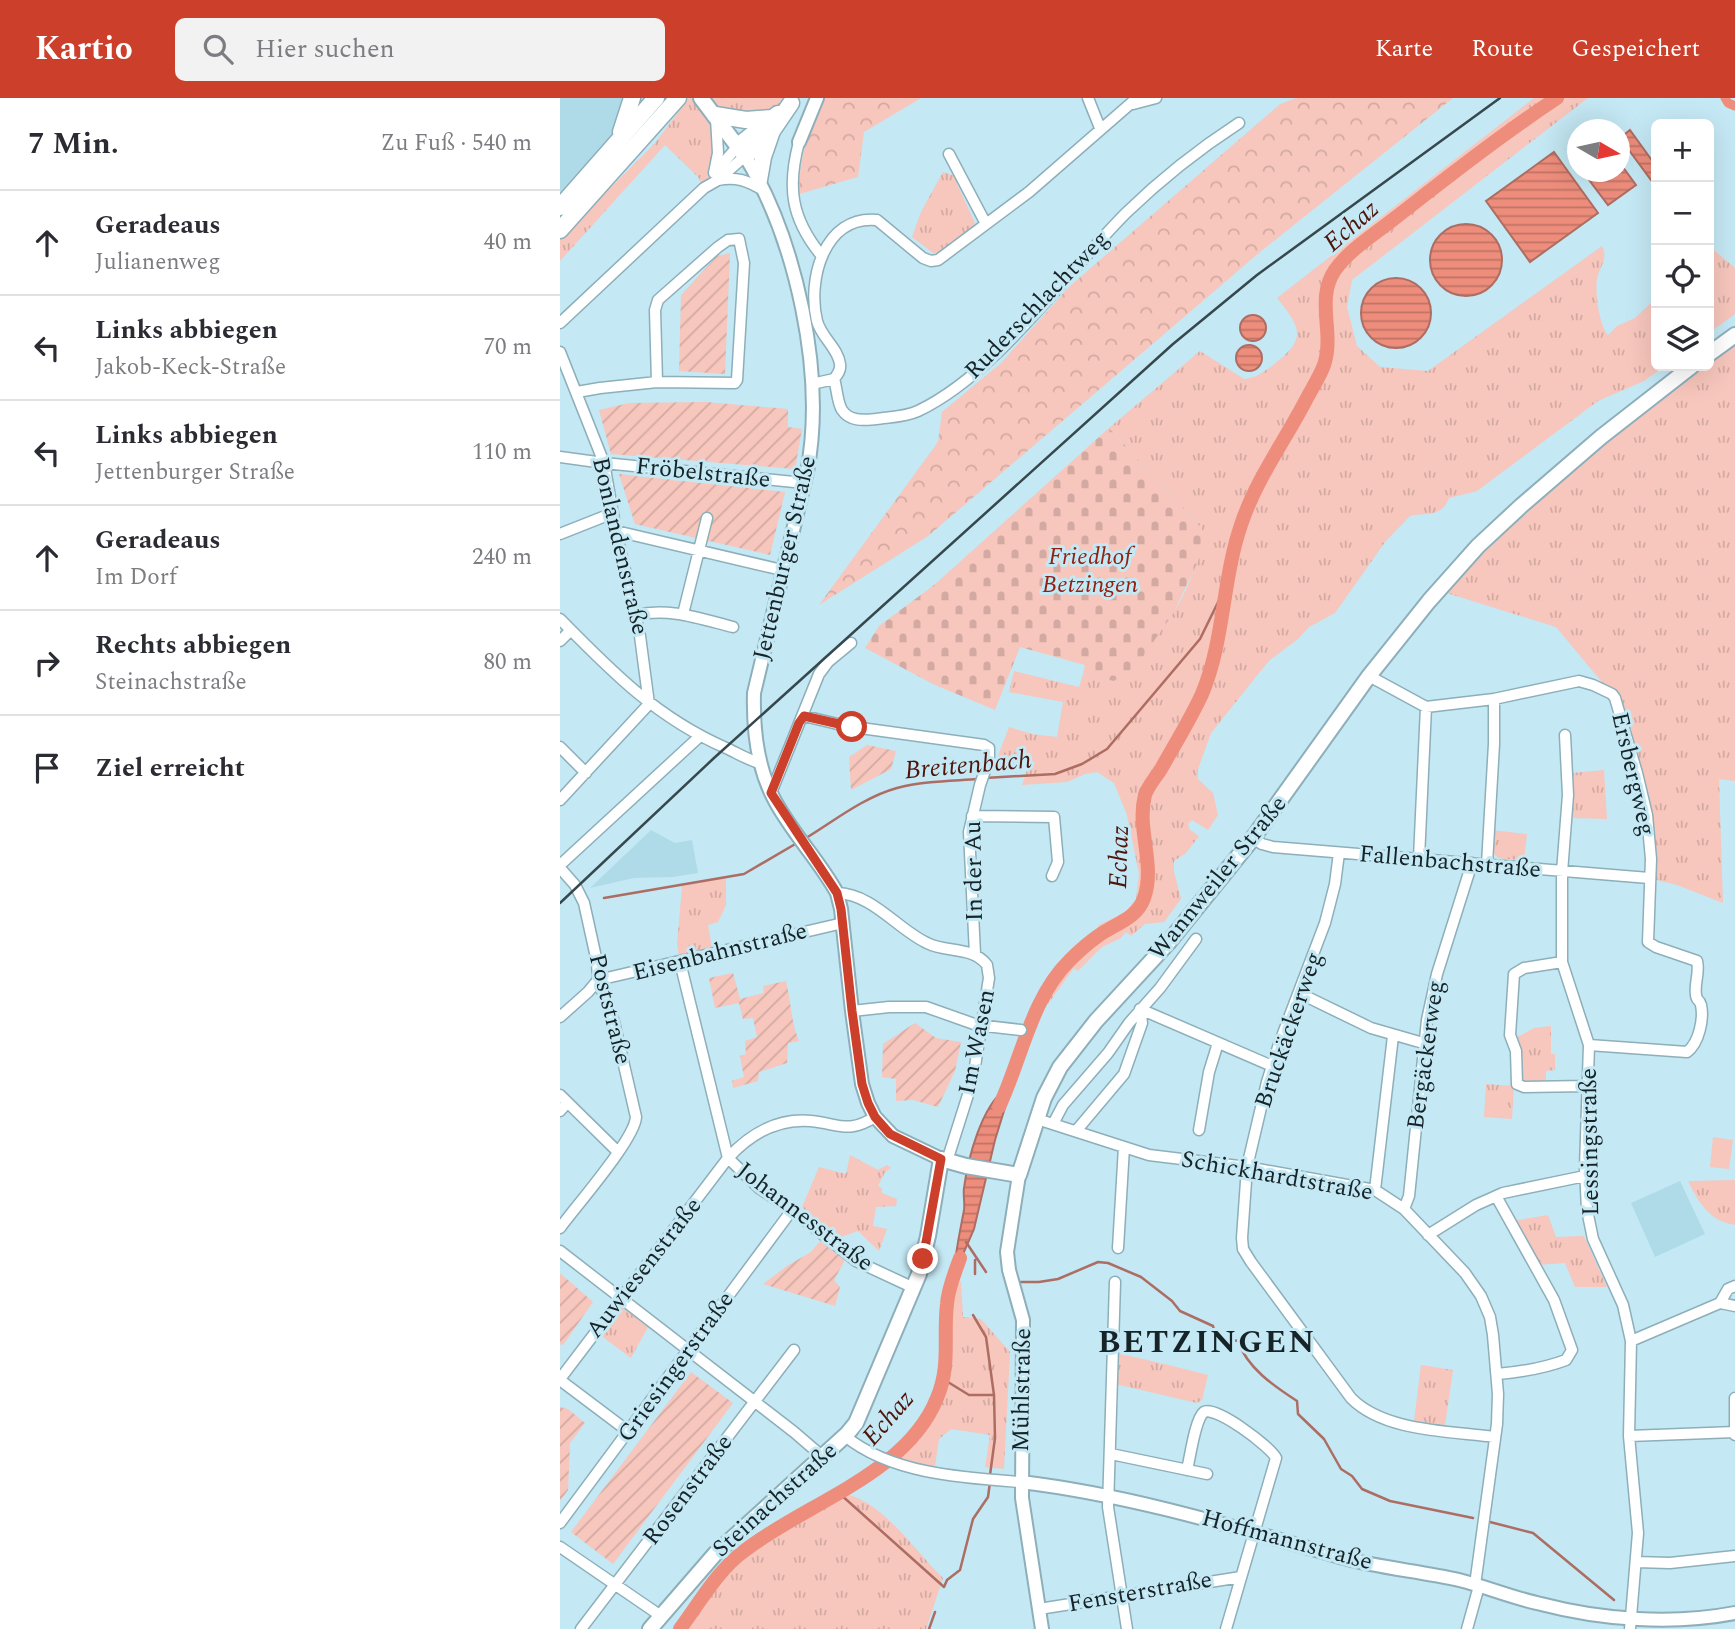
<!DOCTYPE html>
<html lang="de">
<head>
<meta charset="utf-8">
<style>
	:root { --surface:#fff; --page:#f2f2f3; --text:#2b2b33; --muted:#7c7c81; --line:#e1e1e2; --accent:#cb3f2b }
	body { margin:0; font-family:Spectral,serif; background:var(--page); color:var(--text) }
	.controls { position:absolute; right:21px; top:21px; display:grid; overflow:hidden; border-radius:10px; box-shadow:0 7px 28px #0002 }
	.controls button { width:63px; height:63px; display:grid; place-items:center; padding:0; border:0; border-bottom:2px solid var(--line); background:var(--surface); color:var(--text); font:35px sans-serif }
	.compass { position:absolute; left:1007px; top:21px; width:63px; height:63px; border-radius:50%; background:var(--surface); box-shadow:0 7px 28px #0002; rotate:99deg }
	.stop { position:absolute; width:21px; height:21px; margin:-16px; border:5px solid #cb3f2b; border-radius:50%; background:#fff }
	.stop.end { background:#cb3f2b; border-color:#fff; box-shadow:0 2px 7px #0008 }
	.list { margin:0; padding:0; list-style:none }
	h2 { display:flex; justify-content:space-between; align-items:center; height:91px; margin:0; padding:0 28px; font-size:30px }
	h2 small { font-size:23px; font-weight:400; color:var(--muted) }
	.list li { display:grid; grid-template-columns:46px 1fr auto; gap:21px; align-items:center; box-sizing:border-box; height:105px; padding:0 28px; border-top:2px solid var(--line) }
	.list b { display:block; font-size:26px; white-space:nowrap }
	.list p { margin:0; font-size:23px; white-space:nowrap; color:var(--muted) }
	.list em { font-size:23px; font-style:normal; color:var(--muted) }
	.icon { flex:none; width:38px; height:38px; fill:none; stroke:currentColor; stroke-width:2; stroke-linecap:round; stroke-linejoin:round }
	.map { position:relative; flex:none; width:1175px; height:1531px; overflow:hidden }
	header { display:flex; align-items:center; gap:42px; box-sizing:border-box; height:98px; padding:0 35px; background:var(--accent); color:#fff }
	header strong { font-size:33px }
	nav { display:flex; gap:38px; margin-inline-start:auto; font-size:24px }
	.search { width:490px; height:63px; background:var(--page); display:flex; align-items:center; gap:18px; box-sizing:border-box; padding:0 24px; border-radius:10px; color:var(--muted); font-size:26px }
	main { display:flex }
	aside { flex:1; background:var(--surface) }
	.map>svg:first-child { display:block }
	.built { fill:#afdbe9 }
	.grass { fill:url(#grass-tufts) }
	.forest { fill:url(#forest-crowns) }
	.cemetery { fill:url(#cemetery-stones) }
	.garden { fill:url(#garden-furrows) }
	.pitch { fill:#f7c6bc }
	.water { fill:url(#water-rules); stroke:#ad6d62; stroke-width:2 }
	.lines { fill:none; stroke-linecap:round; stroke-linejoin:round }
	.stream { stroke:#ad6d62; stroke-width:2.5 }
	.canal { stroke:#ee8d7c; stroke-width:9 }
	.river { stroke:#ee8d7c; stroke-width:14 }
	.minor-casing { stroke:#8dafba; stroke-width:13 }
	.tertiary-casing { stroke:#8dafba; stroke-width:16 }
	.secondary-casing { stroke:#8dafba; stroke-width:18 }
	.trunk-casing { stroke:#8dafba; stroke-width:19 }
	.minor { stroke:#fff; stroke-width:10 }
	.tertiary { stroke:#fff; stroke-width:12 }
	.secondary { stroke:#fff; stroke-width:14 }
	.trunk { stroke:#fff; stroke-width:16 }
	.rail { stroke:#36484d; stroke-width:2.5 }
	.route { stroke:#cb3f2b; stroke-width:9 }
	.labels { text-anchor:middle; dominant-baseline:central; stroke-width:6; stroke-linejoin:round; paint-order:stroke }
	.street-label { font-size:24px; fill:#162327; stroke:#c4e8f4 }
	.park-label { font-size:24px; font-style:italic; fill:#922111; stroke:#c4e8f4 }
	.water-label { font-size:26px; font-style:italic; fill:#4f140b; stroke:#c4e8f4 }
	.district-label { font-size:32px; font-weight:bold; letter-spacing:2px; fill:#162327; stroke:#c4e8f4 }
</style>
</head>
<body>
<header>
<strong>Kartio</strong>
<div class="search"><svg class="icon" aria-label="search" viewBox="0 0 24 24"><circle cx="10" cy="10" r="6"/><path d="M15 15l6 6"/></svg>Hier suchen</div>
<nav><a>Karte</a><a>Route</a><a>Gespeichert</a></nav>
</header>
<main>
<aside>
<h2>7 Min.<small>Zu Fuß · 540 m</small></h2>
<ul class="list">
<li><svg class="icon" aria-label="ahead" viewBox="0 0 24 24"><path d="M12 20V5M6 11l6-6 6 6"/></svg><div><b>Geradeaus</b><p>Julianenweg</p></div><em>40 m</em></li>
<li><svg class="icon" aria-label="left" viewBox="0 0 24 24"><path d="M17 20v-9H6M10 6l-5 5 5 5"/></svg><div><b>Links abbiegen</b><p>Jakob-Keck-Straße</p></div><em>70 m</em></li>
<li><svg class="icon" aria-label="left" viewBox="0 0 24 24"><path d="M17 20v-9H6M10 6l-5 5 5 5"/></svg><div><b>Links abbiegen</b><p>Jettenburger Straße</p></div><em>110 m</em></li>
<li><svg class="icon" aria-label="ahead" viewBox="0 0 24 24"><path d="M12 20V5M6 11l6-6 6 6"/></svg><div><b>Geradeaus</b><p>Im Dorf</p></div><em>240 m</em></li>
<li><svg class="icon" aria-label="right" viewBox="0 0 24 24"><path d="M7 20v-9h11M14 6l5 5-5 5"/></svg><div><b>Rechts abbiegen</b><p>Steinachstraße</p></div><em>80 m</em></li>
<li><svg class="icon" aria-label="arrive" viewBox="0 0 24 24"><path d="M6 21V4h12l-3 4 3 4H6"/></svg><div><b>Ziel erreicht</b></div></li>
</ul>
</aside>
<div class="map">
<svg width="1175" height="1531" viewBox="0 0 1175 1531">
	<defs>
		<pattern id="grass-tufts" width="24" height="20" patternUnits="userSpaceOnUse" patternTransform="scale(1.75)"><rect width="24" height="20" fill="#f7c6bc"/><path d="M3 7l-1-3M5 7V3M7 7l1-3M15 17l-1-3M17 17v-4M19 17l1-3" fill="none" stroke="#d3aaa2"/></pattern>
		<pattern id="forest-crowns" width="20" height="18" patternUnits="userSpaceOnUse" patternTransform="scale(1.75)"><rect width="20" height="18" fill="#f7c6bc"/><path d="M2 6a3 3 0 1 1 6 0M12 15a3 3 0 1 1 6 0" fill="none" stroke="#d3aaa2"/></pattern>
		<pattern id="cemetery-stones" width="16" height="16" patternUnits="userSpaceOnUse" patternTransform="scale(1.75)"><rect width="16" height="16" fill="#f7c6bc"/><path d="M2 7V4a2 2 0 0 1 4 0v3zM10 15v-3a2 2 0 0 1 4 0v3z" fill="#d3aaa2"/></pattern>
		<pattern id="garden-furrows" width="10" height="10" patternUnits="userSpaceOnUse" patternTransform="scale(1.75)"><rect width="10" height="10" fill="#f7c6bc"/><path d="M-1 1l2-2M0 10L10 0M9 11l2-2" fill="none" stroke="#d3aaa2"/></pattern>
		<pattern id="water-rules" width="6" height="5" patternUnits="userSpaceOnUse" patternTransform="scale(1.75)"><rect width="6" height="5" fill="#ee8d7c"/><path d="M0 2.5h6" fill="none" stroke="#c07366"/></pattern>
	</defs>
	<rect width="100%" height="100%" fill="#c4e8f4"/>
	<path class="built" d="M0,0H72L54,50L0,109Z
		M91,732L115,745L132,742L138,775L113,779L74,780L30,790Z
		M1120,1083L1145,1136L1095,1159L1071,1105Z"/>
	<path class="grass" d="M129,0H236L214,19L156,17L154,75L144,90L138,79L105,47L0,163V141L95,45Z
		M974,0H1028L792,182L787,209L797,248L820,269L868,273L1042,148C1049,161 1039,169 1037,181C1035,195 1039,227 1048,237L1057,228L1075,220L1096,200V268H1105L1084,283L1038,303L917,393L889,400C881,420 868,414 850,418L825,444L775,515L749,529L738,541L710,562L699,575L651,635L638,671V681L653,695L658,717L648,732L632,722L628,726L630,732L639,738L626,755L614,763V774L621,801L604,824L585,826L571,838L566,834L561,840L542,849L518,873L514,870L488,906L482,903L494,882L527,851L539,827L565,814L576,801L579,776L567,717L554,685L537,674L525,676L507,684L462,687L468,669L436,663L449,629L472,636L497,639L503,604L449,594L454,573L519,589L523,576L554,582C601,536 635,500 642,431L549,330L640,253L684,281C696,280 703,275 713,267C747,241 742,231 717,200Z
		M383,74L398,79L397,86L415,125C410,138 388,154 373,155L352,139L361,114Z
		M1149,148L1175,170V216L1149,235Z
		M1175,240V683L1159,681L1163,805L1117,787L1089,780V739L1055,600L996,529L877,492L917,448L1134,268H1149V257Z
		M1044,672L1047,721L1013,720L1012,675Z
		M932,732L967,736L964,762C934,760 932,765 932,732Z
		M166,780V807L158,824L148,827L153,855L120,864L117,846L122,788Z
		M991,928V956H995V972L986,973V986H962L954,941L974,930Z
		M926,986L954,988L952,1021L924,1019Z
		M290,1057L318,1072L327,1067L331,1070L325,1074L318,1088L322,1090V1095L337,1101L336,1108L316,1109L313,1128L327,1131L319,1153L298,1133L275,1141L242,1109L259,1069L286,1076Z
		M1175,1082V1127C1149,1123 1139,1105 1128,1083Z
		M988,1117L996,1139L1024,1138L1047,1189H1015L1005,1165L977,1167L953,1123Z
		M393,1179L401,1184L403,1219L421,1221L450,1254L444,1371L425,1369L430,1337L391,1331L379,1341L374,1375L330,1362C357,1334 387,1301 387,1259C387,1231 384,1206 393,1179Z
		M62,1209L88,1229L71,1260L40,1237Z
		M557,1255L600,1265L598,1274L601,1265L648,1277L642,1302L637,1305L555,1286Z
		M861,1267L893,1272L885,1327L854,1323Z
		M286,1396C324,1405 355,1453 383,1480L366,1531H122L170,1465L243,1415Z"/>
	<path class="forest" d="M264,0H361L304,34L298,79L239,96C239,61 248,31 264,0Z
		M736,0H893L700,154L368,438L259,507L378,344L382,314L441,265L510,188L720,6Z"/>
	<path class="cemetery" d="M549,330L642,431L640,459L614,514L578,566L554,583L523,576L525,567L460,549L435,612L375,587L305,550L319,528L374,487Z"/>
	<path class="garden" d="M170,155L165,276L119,273L121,197L157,158Z
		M146,304L228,311V329L242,331L235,371L51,356L39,312L69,305Z
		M59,376L225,394L210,457L75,426Z
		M307,647L336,653L331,671L291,692L289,659Z
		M173,875L180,901L204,895L203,888L226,883C231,903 231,925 239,943L228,945L227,965L199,974L198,983L173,990L172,983L184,979L180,958L186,956L185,943L197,939L193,920L183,921L179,905L155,910L149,880Z
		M355,925L376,940L401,944L395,973L378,1009L353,1002L336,1003V981L322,979L323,946Z
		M260,1143L285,1162L274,1182L280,1189L275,1208L203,1186L227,1168L251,1154Z
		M0,1175L33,1204L3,1247L0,1246Z
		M131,1274L173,1305L53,1466L11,1434Z
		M0,1309L8,1311L25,1325L10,1345L8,1392L0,1403Z"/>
	<path class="pitch" d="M1153,1039L1173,1042L1169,1071L1150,1069Z"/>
	<path class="water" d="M1070,32L1096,68V84L1094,81L1091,82L1060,40Z
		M994,54L1038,115L970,164L926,103Z
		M1060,65L1076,87L1048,107L1023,74H1060Z
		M870 162a36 36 0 1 1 72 0a36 36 0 1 1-72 0Z
		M801 215a35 35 0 1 1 70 0a35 35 0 1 1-70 0Z
		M680 230a13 13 0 1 1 26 0a13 13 0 1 1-26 0Z
		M676 260a13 13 0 1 1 26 0a13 13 0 1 1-26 0Z
		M445,991H447V1003L435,1042L414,1131L394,1177C395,1154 400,1134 404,1112C405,1105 403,1097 404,1090C408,1060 421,1010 445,991Z"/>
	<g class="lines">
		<path class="stream" d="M425,680L495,676L522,666L547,651L640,541L666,488
			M246,740C274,723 304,699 337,690C363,683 391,683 418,681
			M44,800L184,776L237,745
			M406,1144L426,1174
			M415,1176V1162
			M461,1184H479L498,1181L538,1164L548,1165L581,1179L612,1203L620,1213L653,1228L656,1239L678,1243C687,1270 714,1288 737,1303L738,1316L764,1341L781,1371L792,1378L802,1391L830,1403L913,1420
			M413,1217L426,1239L434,1297L435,1340L430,1377
			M383,1281L409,1297H434
			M280,1396L384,1489L387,1482L400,1472L413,1421L428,1399L430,1384
			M926,1423L973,1435L1054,1502
			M369,1531L375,1514"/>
		<path class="canal" d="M1165,0L1168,5L1175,8"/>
		<path class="river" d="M439,1009C462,960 471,900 510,862C519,853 528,845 538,838C554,826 577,821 584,800C596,767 576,731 585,697C588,688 596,679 601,671C615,646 630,622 642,596C665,541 662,480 682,424C697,380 726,341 747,300C753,289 760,278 764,267C775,235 755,201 775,172C789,152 815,136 835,120C888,79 941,37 997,0
			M120,1531C140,1504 157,1473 184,1453C244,1406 347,1376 377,1300C391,1267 383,1239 387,1206C388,1190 395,1175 400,1160"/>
		<g class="minor-casing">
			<path id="minor" d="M528,0L540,30
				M573,6L596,0
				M239,44C227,89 231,120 261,157
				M389,56L426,126
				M155,74L178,48
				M154,75L158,55L156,20
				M158,82C176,78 188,83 203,92
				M0,225L144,90L158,82L185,58
				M0,254L44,365L56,433L80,538L89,606L0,702
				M274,281C277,290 277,304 282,312C290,324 304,322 316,321C330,319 345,319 358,313C436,276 505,176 566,115C601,81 639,51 679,25
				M252,286L274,281C278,276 281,272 280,266C278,250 261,239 257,223C247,182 264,117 317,122L363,160L371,163L378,162L469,94L577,0
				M17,294L40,290L97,284L175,285L177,282L184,165L179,141L168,142L158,149L98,202L95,212L97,284
				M0,359L44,365L244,385
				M56,433L222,472
				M0,436L53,415
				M123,516L147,420
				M76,517C109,509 141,521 173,529
				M0,521C52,574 97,620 166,650C177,655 188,662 200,665
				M0,543L11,532
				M809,578L866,609L934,601L1019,583L1033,587L1052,596L1055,600L1077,675L1087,717L1091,761L1088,844L1096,849L1137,863C1140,875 1134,885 1136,897C1137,904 1139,900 1141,907C1144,921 1139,945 1127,954L1029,947
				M244,618L286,628L424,647L429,650V661L420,687L409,734L415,856
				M1005,637L1008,697L1002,774V864L1029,947L1025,1070L1027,1112L1033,1141L1063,1207L1071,1243L1069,1338L1078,1435L1070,1531
				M0,649L26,675
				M211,695L259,576L268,564L291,545
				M412,718L494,719L498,764L492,778
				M693,740L702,746L713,749L1089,780
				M779,755L775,786L765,825L719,946L707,984L687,1069L682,1140L683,1151L691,1164L791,1300C824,1334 891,1333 935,1339
				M859,760L866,609
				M927,766L934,646V601
				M0,767L139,639
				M0,770L15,787L24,805L37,864L38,882L54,924L76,1019C75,1041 16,1108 0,1130
				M277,795C313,796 337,831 367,845C386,855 413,848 427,867L429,880L413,981L387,1063
				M120,864L168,1060L199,1090L232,1112L296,1163L354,1190
				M1002,864L964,870L954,876L950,937L956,953L957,986L964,989L1027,988
				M38,882L283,825
				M739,895L811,930L863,945
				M580,911L712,968
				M292,913L329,909H366L417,927L461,932
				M0,919L28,894L38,882
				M0,997L58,1054
				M0,1013L7,1005
				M477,1021L589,1057L687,1069L815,1092L844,1111L905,1175L921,1198L930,1219L933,1237L938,1296L937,1326L915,1487
				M493,1026L503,1007L548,955L569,925L600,890L636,841
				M639,1032L649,974L658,945
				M516,1033L564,976L582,925L580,911
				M815,1092L833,938
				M936,1098L994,1202L1012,1252L1006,1262C982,1271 961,1274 937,1276
				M844,1111L849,1098L867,922L877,876L912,765
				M868,1137L916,1107L943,1095L1025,1078
				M558,1150L564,1049
				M0,1153L234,1334L263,1359
				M555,1184L548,1409L567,1531
				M1175,1188L1168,1191L1160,1205L1175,1208
				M1071,1243L1160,1205
				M0,1281L168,1060C190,1036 218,1020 251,1023C280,1026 288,1036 315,1019
				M0,1282L69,1334
				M1175,1300V1337
				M285,1338C331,1376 404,1380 461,1384
				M1069,1338L1175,1334
				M551,1356L647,1376
				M627,1372C630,1360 635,1321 644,1314C655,1307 711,1349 716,1360L666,1531
				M0,1425L232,1112
				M0,1449L101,1518
				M1076,1464L1110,1465L1175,1458
				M479,1511L681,1479
				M21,1531L234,1252
				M907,1531L919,1488"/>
		</g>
		<g class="tertiary-casing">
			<path id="tertiary" d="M239,44L257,0
				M185,58C236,142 266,276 247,374L194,595C193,631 197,669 214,701C231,734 259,762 277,795L281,811L292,913L302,986L308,1005L315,1019L333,1038L381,1061
				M459,1077L447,1154L449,1172L463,1222L462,1400L482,1531
				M461,1384C570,1397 674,1429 780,1459C819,1470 860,1473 899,1482C927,1489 953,1500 981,1506C1042,1522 1113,1527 1175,1515"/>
		</g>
		<g class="secondary-casing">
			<path id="secondary" d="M141,0L184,57
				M1149,256L1175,237
				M90,1531L155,1456L287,1336L296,1325L359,1176L368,1138L381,1061L406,1068L459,1077L484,1000L500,969L536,923L608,845L693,740L809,578L869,503L918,448L961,408L1041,339L1132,268"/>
		</g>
		<g class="trunk-casing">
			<path id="trunk" d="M155,17L186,22L211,20
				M61,34L72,0
				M178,48L218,16
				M185,58L209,36
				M199,82L203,59L212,33L231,5
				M0,109L96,0
				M0,132L118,0"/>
		</g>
		<use href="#minor" class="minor"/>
		<use href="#tertiary" class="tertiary"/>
		<use href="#secondary" class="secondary"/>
		<use href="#trunk" class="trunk"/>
		<path class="rail" d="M0,805L154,660L613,246L697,177L940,0"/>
	</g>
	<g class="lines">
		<path class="route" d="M292,629L244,618L239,625L211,695L277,795L281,811L292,913L302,986L308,1005L315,1019L330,1036L381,1061L363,1161"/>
	</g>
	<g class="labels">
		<g class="street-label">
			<text transform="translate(477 207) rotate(-46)">Ruderschlachtweg</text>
			<text transform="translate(143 375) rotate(6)">Fröbelstraße</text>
			<text transform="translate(60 448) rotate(77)">Bonlandenstraße</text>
			<text transform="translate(225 460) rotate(-77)">Jettenburger Straße</text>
			<text transform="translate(1073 676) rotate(77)">Ersbergweg</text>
			<text transform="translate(890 764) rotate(5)">Fallenbachstraße</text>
			<text transform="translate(414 773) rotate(-91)">In der Au</text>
			<text transform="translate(658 780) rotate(-51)">Wannweiler Straße</text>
			<text transform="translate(160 854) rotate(-14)">Eisenbahnstraße</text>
			<text transform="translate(50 911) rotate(76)">Poststraße</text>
			<text transform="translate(729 932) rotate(-71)">Bruckäckerweg</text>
			<text transform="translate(417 944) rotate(-79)">Im Wasen</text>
			<text transform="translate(866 957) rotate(-82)">Bergäckerweg</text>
			<text transform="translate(1030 1044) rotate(-91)">Lessingstraße</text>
			<text transform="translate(717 1078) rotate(10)">Schickhardtstraße</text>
			<text transform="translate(245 1119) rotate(37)">Johannesstraße</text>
			<text transform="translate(84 1170) rotate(-52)">Auwiesenstraße</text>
			<text transform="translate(116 1269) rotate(-54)">Griesingerstraße</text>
			<text transform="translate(462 1292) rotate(-89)">Mühlstraße</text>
			<text transform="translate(128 1392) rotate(-53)">Rosenstraße</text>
			<text transform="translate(215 1402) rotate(-42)">Steinachstraße</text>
			<text transform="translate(727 1442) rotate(15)">Hoffmannstraße</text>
			<text transform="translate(580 1494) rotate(-10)">Fensterstraße</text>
		</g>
		<g class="park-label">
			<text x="530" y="459">Friedhof<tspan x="530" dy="28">Betzingen</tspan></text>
		</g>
		<g class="water-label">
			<text transform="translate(791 128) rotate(-41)">Echaz</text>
			<text transform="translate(408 667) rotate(-5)">Breitenbach</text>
			<text transform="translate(559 759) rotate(-88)">Echaz</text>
			<text transform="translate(328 1320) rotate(-49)">Echaz</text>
		</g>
		<g class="district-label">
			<text x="647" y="1244">BETZINGEN</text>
		</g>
	</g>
</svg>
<div class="controls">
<button>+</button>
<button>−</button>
<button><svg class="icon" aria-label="locate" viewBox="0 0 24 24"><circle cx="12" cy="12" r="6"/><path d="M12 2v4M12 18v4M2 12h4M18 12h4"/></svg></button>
<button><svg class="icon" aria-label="layers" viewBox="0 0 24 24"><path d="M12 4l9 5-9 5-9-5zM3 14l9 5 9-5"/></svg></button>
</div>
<svg class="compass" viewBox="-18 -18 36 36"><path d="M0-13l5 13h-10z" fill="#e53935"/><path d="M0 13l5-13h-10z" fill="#7c7c81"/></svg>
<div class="stop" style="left:292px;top:629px"></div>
<div class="stop end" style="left:363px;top:1161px"></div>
</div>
</main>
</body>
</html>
